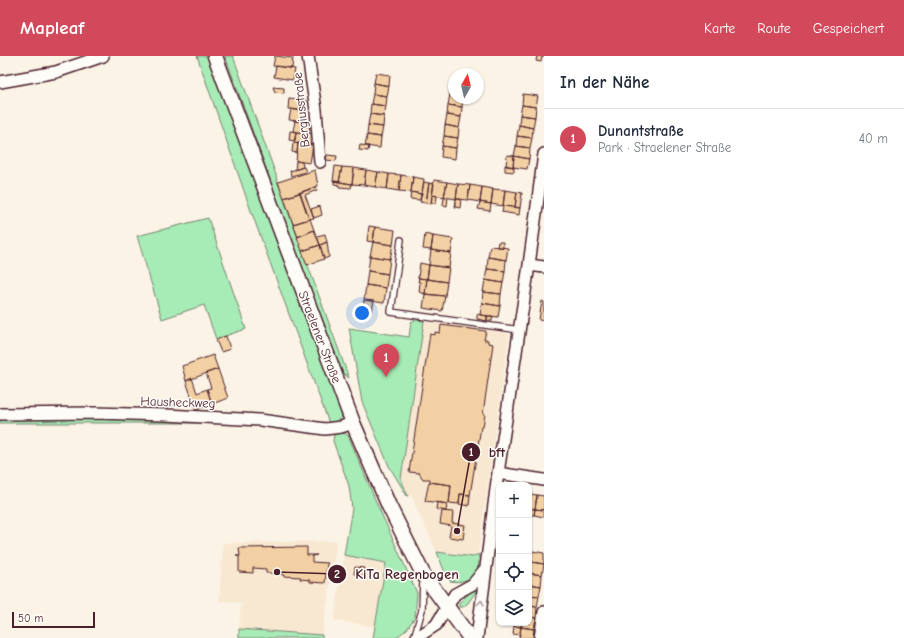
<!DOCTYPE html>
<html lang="de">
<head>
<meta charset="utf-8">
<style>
	:root { --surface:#fff; --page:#f6f6f7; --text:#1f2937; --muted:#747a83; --line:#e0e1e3; --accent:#d1495b }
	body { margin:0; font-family:"Comic Neue",sans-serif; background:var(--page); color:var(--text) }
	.controls { position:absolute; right:12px; bottom:12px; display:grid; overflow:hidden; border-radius:8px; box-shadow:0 1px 3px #0004 }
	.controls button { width:36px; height:36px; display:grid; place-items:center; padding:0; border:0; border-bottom:1px solid var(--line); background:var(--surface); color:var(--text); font:20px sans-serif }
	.compass { position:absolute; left:448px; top:12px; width:36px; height:36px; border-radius:50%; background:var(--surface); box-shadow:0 1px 3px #0004; rotate:8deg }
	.scale { position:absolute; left:12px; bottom:10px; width:83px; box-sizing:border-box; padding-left:4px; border:2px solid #4a1f2b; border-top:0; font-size:11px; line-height:14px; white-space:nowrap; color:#4a1f2b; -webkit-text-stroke:3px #fdfcf7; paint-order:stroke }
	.you { position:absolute; left:362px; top:257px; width:14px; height:14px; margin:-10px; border:3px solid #fff; border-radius:50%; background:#1a73e8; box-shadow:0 0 0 6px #1a73e833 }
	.badge { display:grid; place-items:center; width:26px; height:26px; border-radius:50%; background:var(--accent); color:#fff; font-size:13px; font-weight:700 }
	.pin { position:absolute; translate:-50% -33px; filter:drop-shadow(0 1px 2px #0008) }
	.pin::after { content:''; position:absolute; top:21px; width:14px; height:12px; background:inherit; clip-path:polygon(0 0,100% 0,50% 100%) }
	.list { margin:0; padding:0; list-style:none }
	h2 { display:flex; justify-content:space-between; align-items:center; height:52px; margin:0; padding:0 16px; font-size:17px }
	h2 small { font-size:13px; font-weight:400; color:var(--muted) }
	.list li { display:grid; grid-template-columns:26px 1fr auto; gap:12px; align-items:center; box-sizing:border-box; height:60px; padding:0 16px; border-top:1px solid var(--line) }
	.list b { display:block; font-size:15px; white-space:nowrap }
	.list p { margin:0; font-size:13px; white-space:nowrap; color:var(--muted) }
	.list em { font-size:13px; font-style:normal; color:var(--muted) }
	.icon { flex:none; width:22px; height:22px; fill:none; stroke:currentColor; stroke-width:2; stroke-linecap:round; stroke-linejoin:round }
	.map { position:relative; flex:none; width:544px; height:582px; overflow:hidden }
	header { display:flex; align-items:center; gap:24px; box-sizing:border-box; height:56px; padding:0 20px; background:var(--accent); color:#fff }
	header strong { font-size:19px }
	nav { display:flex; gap:22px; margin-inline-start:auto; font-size:14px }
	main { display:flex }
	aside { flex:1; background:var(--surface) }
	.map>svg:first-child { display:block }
	.built { fill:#f8e8d2 }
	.green { fill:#a7ebb6; stroke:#788570 }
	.building { fill:#f2d0a3; stroke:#4a1f2b }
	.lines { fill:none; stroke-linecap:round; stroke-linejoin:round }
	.service-casing { stroke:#4a1f2b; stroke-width:8 }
	.minor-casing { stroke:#4a1f2b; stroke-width:14 }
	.tertiary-casing { stroke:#4a1f2b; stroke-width:17 }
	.service { stroke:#fdfcf7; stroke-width:5.5 }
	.minor { stroke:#fdfcf7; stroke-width:11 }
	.tertiary { stroke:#fdfcf7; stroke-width:14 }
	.oneway { stroke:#ac999b }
	.labels { text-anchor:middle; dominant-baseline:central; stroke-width:3; stroke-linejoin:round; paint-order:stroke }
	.street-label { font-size:13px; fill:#4a1f2b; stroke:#fdfcf7 }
	.leader { fill:none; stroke:#4a1f2b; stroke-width:1.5 }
	.callout-dot { fill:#4a1f2b; stroke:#fdfcf7; stroke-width:1.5 }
	.mark-label { font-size:12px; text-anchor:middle; font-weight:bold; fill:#fff }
	.callout-label { font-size:14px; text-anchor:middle; font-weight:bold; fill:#4a1f2b; stroke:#fdfcf7; stroke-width:3; stroke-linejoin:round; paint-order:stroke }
</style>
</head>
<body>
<header>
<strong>Mapleaf</strong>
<nav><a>Karte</a><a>Route</a><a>Gespeichert</a></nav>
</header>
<main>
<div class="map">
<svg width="544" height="582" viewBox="0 0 544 582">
	<rect width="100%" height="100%" fill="#fbf3e6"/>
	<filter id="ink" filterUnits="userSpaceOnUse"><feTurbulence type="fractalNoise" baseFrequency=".025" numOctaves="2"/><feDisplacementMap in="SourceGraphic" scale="8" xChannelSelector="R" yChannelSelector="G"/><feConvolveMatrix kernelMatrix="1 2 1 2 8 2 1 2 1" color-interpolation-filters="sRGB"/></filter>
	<g filter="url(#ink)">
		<path class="built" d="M424,265L501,276L507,277L509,281L478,498L473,501L437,496L414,447V445L411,439L408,440L401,423Z
			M337,485L322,579L239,573L241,547L219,545L223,487Z
			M344,499L386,507L375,571L334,564Z"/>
		<path class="green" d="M197,0H211L337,345L342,361L330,370L250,152Z
			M225,0H233L276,119L277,125L349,322L340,315Z
			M208,162L246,273L216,283L204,249L162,263L137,180Z
			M415,264L424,265L401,423L408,440H407L389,410L362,346L349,272L409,281L411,266Z
			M91,361L235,367H0V362Z
			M341,376L348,379L377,448L417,537L415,561L407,573L396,582H373L386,507L344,499L352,452L349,430L333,385L334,379Z
			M437,496L473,501L478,498C481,507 477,521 466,524C461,526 455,526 450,525L447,522Z
			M478,529L480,530L468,547L463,551H459V547Z
			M239,573L322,579V582H239Z"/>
		<path class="building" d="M275,0L293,2L292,12L273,10Z
			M537,0H544V1H542L541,6L536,5Z
			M276,10L295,13L293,24L274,21Z
			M376,17L390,19L389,30L374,27Z
			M374,27L389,30L387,40L373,38Z
			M451,28H454V39L450,38Z
			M273,31L284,32V37L275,36Z
			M373,38L387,40L386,50L371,48Z
			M450,38L454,39V42H463L462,51L448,49Z
			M523,38L538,40L536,51L522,49Z
			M289,42L306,44L304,55L288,53Z
			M371,48L386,50L384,60L370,58Z
			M448,49L462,51L461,61L447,59Z
			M522,49L536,51L535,61L520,59Z
			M291,53L307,55L305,66L289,64Z
			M370,58L384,60L383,71L368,69Z
			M447,59L461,61L459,72L445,69Z
			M520,59L535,61L533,72L519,69Z
			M295,65L310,67L309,78L293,75Z
			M368,69L383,71L381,81L367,79Z
			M445,69L459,72L458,82L444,80Z
			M519,69L533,72L532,82L517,80Z
			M290,75L296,76L295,85L289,84Z
			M296,76L312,78L310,89L294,87Z
			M367,79L381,81L380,92L365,90Z
			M444,80L458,82L456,92L442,90Z
			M517,80L532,82L530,92L516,90Z
			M293,87H298L297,97L292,96Z
			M298,87L313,89L310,107L296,105Z
			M360,89L369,90L368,95L359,94Z
			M442,90L456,92L455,103L441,101Z
			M516,90L530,92L529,103L514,100Z
			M327,99L337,100L336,105L326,104Z
			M507,99L514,100L513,111L506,110Z
			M514,100L529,103L527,113L513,111Z
			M296,105L302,106L303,111L295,114Z
			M505,109L514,111V116L505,115Z
			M335,110L342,111L339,126L333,125Z
			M304,111L306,116L291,120L290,115Z
			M342,111L354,112L352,128L339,126Z
			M354,112L366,114L364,129L352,128Z
			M315,114L318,130L284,142L278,126Z
			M366,114L378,116L375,131L364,129Z
			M378,116L389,118L387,133L375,131Z
			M389,118L401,119L399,135L387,133Z
			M401,119L413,121L411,136L399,135Z
			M413,121L424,123L422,138L411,136Z
			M434,124L447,126L444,141L432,139Z
			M334,125L352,128L351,132L339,131V129L334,128Z
			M424,126L429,127L426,147L420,146Z
			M447,126L458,128L456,143L444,141Z
			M429,127L434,128L431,148L426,147Z
			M458,128L470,129L468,144L456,143Z
			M470,129L482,131L480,146L468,144Z
			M316,131L317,134L305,139L314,162L309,163L300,137Z
			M482,131L493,133L491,148L480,146Z
			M493,133L505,134L503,150L491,148Z
			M505,134L517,136L515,151L503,150Z
			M411,136L421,138L420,144L410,143Z
			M517,136L522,137L520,152L515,151Z
			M300,137L309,163L293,168L284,142Z
			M432,139L437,140L436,147H431Z
			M444,141H448L447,150L443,149Z
			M456,143H461L460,152L455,151Z
			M480,146L491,148L490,155L478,153Z
			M320,150L322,159L314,162L311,153Z
			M503,150L520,152L519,159L502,156Z
			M310,163L314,174L298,181L293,168Z
			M369,170L375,171L373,186L367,185Z
			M375,171L395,174L393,189L373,186Z
			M314,174L320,189L302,195L297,181Z
			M325,178L327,186L320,189L317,180Z
			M425,178L433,180L431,194L423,193Z
			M433,180L453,183L451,197L431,194Z
			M327,186L329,201L324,203L320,189Z
			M373,186L393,189L390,203L370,200Z
			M498,186H503V191H497Z
			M320,189L324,203L307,209L302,195Z
			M490,190L508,192L506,204L488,201Z
			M431,194L451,197L449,212L429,209Z
			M370,200L390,203L388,218L368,215Z
			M488,201L506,204L505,215L487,213Z
			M420,207L429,209L427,223L418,222Z
			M429,209L449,212L447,226L427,223Z
			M487,213L505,215L503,227L485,224Z
			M368,215L388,218L386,232L366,229Z
			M419,222L427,223L425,238L419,236L420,226H418Z
			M427,223L447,226L445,240L425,238Z
			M485,224L503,227L501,238L483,236Z
			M366,229L386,232L384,247L364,244Z
			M483,236L501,238L500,250L482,247Z
			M425,238L445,240L442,255L423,252Z
			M364,244L374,245L372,255L363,254Z
			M542,245L544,246V265L539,264Z
			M482,247L500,250L498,261L480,259Z
			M477,258L487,260V265L477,263Z
			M487,260H493L492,265H487Z
			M441,269L486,275L484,284H488V287L493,288L483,358H485L483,371H481L470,439L460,438L459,448L449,447L451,429L430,426V423H423L419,417L409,416L430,278L435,279V276L440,277Z
			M226,280L230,293L221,296L216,284Z
			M213,299L218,313L186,325L182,310Z
			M218,313L228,342L212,348L207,333L211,332L206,317Z
			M192,322L197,337L207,333L212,348L196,354L186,325Z
			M429,426L451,429L449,448L425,445Z
			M460,438L470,439L469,450L459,448Z
			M529,438L537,439L535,453L529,452Z
			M537,439L544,440V454L535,453Z
			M437,446L447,448L446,455L436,453Z
			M529,452L535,453L534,459H529Z
			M535,453L544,454V461L534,459Z
			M442,455L453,456L452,467L465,469L463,483L449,481L451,470L440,468Z
			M307,491V499H317L312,500V506L328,507L327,508L325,527L310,526V524L300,523L301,521L283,520V518L266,517V513L253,512V517L239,516V500H236H240L239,492Z
			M529,495H532L531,506H529Z
			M532,495L544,497V508L531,506Z
			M531,506L544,508L542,519L529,517Z
			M355,511L364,512L363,520L354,518Z
			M529,517L542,519L541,530L529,528Z
			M529,528L541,530L539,540L529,539Z
			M529,539L539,540L537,551L529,550Z
			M529,550L537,551L536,562L529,561Z
			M529,561L536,562L534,573L521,571L522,567H529Z
			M514,567H522L521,571L514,570Z
			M514,570L521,571L520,579L513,578Z
			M521,571L534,573L533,582H519Z"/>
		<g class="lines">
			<g class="service-casing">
				<path id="service" d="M401,184L391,256L520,274
					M414,582L422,554L423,524"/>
			</g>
			<g class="minor-casing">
				<path id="minor" d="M308,0L316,54L320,106
					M0,26L56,16L103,0
					M529,209L544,211
					M0,358L94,357L166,359L260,364L325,373L341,371L353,367
					M498,417L544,424
					M416,582L436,569L455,538L473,528L485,513
					M477,582L498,417L529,209L544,98
					M540,582L544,556"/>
			</g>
			<g class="tertiary-casing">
				<path id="tertiary" d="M215,0L353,367L389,450L423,518L470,582"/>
			</g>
			<use href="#service" class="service"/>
			<use href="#minor" class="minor"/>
			<use href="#tertiary" class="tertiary"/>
		</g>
		<defs><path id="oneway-chevron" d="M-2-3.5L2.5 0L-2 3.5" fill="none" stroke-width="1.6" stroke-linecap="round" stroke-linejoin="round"/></defs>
		<use class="oneway" href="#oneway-chevron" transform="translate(481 547) rotate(-83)"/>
	</g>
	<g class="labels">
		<g class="street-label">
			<text transform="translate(301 54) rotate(-96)">Bergiusstraße</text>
			<text transform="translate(320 281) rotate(69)">Straelener Straße</text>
			<text transform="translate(178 346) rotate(2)">Hausheckweg</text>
		</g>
	</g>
	<path class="leader" d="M457 475L471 396M277 516L337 518"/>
	<g class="callout-dot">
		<circle cx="457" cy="475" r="4"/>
		<circle cx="277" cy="516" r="4"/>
		<circle cx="471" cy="396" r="10"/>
		<circle cx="337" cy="518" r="10"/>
	</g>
	<g class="mark-label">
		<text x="471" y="400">1</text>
		<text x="337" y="522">2</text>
	</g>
	<g class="callout-label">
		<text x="497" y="401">bft</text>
		<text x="407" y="523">KiTa Regenbogen</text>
	</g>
</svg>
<div class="controls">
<button>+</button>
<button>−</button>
<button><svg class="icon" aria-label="locate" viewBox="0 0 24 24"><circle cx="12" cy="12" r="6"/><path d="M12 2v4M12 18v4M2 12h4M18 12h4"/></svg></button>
<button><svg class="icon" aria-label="layers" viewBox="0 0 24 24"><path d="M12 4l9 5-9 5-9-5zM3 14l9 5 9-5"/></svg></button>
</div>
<svg class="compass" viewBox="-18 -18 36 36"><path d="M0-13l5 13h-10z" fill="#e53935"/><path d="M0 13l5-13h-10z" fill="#747a83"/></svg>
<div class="scale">50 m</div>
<div class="you"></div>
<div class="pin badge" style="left:386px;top:321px">1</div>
</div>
<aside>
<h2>In der Nähe<small></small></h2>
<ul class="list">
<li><span class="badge">1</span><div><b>Dunantstraße</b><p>Park · Straelener Straße</p></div><em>40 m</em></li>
</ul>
</aside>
</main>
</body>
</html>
